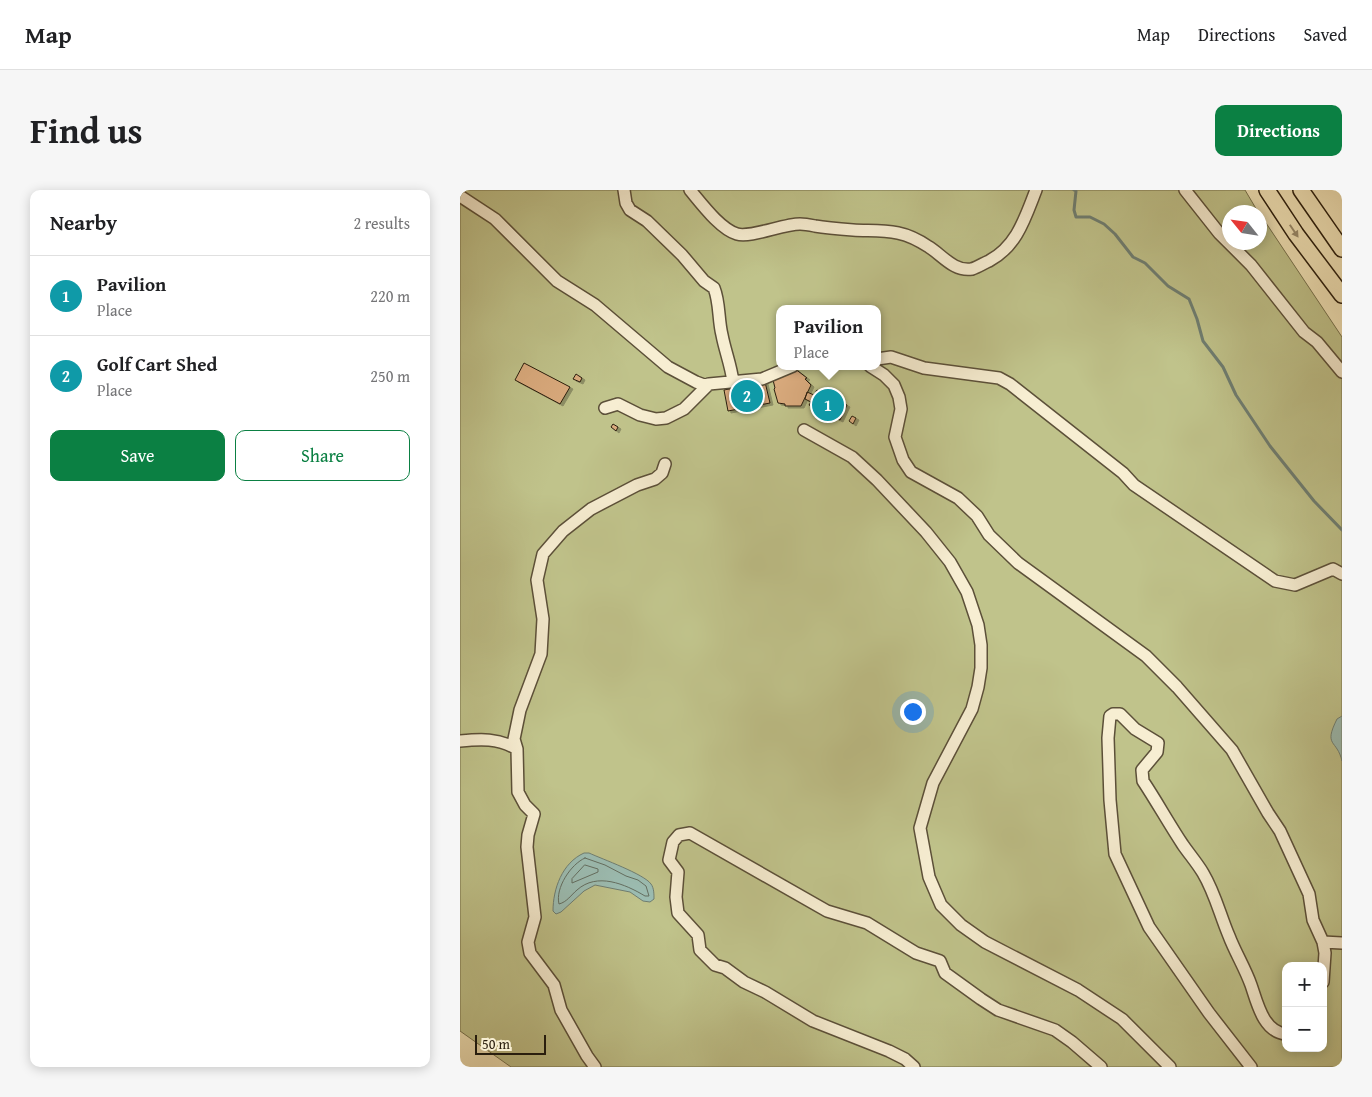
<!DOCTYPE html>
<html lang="en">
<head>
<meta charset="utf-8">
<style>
	:root { --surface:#fff; --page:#f6f6f6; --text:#202124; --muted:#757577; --line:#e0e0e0; --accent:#0b8043 }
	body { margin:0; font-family:"Gentium Book Plus",serif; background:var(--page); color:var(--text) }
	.controls { position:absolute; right:15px; bottom:15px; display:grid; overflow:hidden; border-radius:10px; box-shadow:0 2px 12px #0003 }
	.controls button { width:45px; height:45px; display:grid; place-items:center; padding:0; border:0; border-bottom:1px solid var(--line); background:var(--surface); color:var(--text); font:25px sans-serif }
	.compass { position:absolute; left:762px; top:15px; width:45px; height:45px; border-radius:50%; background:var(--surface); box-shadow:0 2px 12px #0003; rotate:300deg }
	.scale { position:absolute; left:15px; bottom:12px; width:71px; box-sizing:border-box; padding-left:5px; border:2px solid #2a1e0e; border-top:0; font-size:14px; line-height:18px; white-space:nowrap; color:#2a1e0e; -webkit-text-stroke:4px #f7eed2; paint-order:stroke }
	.you { position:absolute; left:452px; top:521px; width:18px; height:18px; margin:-12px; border:4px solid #fff; border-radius:50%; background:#1a73e8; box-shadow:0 0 0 8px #1a73e833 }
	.badge { display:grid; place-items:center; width:32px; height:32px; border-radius:50%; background:var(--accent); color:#fff; font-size:16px; font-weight:700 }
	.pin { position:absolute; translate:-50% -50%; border:2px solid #fff; box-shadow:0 1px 5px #0006 }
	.popup { position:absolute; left:316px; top:115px; width:105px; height:65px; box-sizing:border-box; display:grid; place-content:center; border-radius:10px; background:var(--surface); filter:drop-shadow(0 1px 4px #0005); font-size:16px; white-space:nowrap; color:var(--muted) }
	.popup b { font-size:19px; color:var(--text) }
	.popup::after { content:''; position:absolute; left:50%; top:100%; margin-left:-10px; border:10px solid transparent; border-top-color:var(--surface) }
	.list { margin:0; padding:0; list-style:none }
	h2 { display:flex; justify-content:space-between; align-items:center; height:65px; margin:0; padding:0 20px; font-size:21px }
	h2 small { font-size:16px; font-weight:400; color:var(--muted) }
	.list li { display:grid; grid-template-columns:32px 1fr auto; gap:15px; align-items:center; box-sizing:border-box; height:80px; padding:0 20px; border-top:1px solid var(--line) }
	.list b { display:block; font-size:19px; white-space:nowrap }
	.list p { margin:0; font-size:16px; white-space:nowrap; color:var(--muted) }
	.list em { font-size:16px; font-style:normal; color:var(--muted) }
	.actions { display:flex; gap:10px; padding:15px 20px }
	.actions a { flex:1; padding:11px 0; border:1px solid var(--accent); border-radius:10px; text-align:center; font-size:18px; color:var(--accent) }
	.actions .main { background:var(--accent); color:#fff }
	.map { position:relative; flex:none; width:882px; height:877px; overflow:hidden; border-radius:10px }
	header { display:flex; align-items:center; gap:30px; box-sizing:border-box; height:70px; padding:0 25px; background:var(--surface); border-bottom:1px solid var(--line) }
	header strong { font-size:24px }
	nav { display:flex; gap:28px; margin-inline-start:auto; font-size:18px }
	.intro { display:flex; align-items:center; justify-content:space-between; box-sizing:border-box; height:120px; padding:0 30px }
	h1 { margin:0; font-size:35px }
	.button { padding:12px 22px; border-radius:10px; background:var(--accent); color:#fff; font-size:18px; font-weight:700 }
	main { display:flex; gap:30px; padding:0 30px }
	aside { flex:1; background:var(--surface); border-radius:10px; box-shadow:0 2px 12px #0003 }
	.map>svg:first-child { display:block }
	.green { fill:#c0c38b; stroke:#75704c; fill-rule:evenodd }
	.water { fill:#9cbeb4; stroke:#6e7e72 }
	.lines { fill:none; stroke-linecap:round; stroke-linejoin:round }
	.shore { stroke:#636e61; stroke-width:1 }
	.stream { stroke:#6e7e72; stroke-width:3 }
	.building { fill:#daab7e; stroke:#2a1e0e; filter:url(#shadow) }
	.minor-casing { stroke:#5c5039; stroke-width:14 }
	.major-casing { stroke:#2a1e0e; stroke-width:18 }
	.minor { stroke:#f7eed2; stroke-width:11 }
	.major { stroke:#f2e5b9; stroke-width:15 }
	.oneway { fill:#988b6c }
</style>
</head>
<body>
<header>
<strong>Map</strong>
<nav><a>Map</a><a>Directions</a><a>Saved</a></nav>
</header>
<div class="intro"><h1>Find us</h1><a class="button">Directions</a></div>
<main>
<aside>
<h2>Nearby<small>2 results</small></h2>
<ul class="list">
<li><span class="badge" style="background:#0f9aa8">1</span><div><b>Pavilion</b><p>Place</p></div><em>220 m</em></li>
<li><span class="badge" style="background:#0f9aa8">2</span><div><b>Golf Cart Shed</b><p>Place</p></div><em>250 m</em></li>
</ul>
<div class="actions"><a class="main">Save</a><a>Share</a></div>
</aside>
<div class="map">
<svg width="882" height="877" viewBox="0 0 882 877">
	<defs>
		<filter id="shadow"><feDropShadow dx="3" dy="2" stdDeviation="0" flood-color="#0004"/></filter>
	</defs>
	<rect width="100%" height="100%" fill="#f2e5b9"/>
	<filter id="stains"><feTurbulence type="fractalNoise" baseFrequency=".004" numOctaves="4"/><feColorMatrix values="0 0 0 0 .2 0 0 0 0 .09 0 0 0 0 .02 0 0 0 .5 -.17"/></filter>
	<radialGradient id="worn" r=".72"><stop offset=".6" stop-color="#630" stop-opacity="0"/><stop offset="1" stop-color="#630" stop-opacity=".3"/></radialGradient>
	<path class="green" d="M0,0H785L798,22H769V52H799L800,24L882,147V877H51L0,841ZM319,119H417V176H319ZM826,776H863V858H826Z"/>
	<path class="water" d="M882,526V571C877,549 863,557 877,529Z
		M124,663H129C142,669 184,684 191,694C194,698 194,704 194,709L190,712L183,711L170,702L135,695L124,701L101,722L96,724L93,721C93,699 102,673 124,663Z"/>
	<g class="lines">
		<path class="shore" d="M125,668L145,675L166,686L178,690L186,696L189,706H185C165,694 137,682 117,700C111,705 107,712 99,714C95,698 111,674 125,668Z
			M125,675L138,679V682L112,693V689Z"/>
		<path class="stream" d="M614,0L616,1L614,20L616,27H630L644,34L655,44L673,67L685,73L708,96L729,109L737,129L743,151L763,177L776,205L810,256L854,311L882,340"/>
	</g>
	<path class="building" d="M64,173L110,197L100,214L55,190Z
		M334,178L347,188L345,189L351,195L341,216H325V214L318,213L314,199L315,198L313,190Z
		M116,184L122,188L120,192L113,189Z
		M305,192L310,213L268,221L264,200Z
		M357,200L387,215L380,230L349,215L351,212L345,209L347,202L354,205Z
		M392,226L396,228L393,234L389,231Z
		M153,234L158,237L156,241L151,237Z"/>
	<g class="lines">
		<g class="minor-casing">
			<path id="minor" d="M164,0L166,13L170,20L187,31L222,65L244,91L254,98C260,113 258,129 262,145C265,161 271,175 273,192
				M230,0C241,13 260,39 277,44C291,48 323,34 340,34C345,34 350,35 355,36C367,38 380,39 393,40C408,41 422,40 438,43C448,45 460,51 469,57C482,65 494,82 512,79C518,77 524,73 529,71C557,56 565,28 576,0
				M725,0L759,43L791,75L844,142L857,152L882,182
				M0,6L35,29L97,91L135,115L208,177L236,192L244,195L249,194
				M417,169L431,167L464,178L539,188L550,194L663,283L674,295L815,391L835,395L873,379L882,384
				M410,176L424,185L434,195L439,207L441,219L435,247L443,270L451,282L498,308L517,326L529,345L558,373L686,466L717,497L772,560L808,623L820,641L849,704L853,730L863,752
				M145,218L158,214L180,225L196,229L206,228L224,219L249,194L302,189L333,176
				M344,240L392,267L417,290L466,342L490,372L507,402L518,435L521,455V478L518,497L512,519L473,593L460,638L469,687L481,715L501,735L525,752L618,800L662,829L710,877
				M0,551C21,549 38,548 57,559L58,602L65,615L74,624L68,645L67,657L75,727L68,752L70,763L94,795L101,820L127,866L135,877
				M57,559L54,549L60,520L81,464L83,429L77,390L83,364L103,341L131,319L177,295L195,289L202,283L205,274
				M863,792L865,763L863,752L882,753
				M454,877L445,869L429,861L353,831L305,802L284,792L265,778L255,775L240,760L238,745L218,723L216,707L218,682L209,670L213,652L219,645L230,643L367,721L407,733L456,763L480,771L485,783L521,809L538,820L595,840L612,852L641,877
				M791,877L749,823L689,737L655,664L650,610L648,548L650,526L653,524H660L675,539L698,553L697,562L682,580L683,591C697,612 709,634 723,655C730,665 737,673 743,683C755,703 760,725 769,746C775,762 785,778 791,795C797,812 803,842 826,844"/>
		</g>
		<g class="major-casing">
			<path id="major" d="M807,0L836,44L882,105
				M841,0L882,59"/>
		</g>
		<use href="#minor" class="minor"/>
		<use href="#major" class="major"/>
	</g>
	<defs><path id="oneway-solid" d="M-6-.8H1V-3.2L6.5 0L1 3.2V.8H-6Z" transform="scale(1.25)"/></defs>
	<use class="oneway" href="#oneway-solid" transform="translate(834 41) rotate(56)"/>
	<rect width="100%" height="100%" filter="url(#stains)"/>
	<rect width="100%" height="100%" fill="url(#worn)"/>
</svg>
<div class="controls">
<button>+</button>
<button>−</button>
</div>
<svg class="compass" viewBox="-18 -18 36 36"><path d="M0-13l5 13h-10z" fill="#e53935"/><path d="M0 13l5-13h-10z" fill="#757577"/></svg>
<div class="scale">50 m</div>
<div class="you"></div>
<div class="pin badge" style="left:368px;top:215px;background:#0f9aa8">1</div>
<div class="popup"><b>Pavilion</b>Place</div>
<div class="pin badge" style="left:287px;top:206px;background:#0f9aa8">2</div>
</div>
</main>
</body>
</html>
